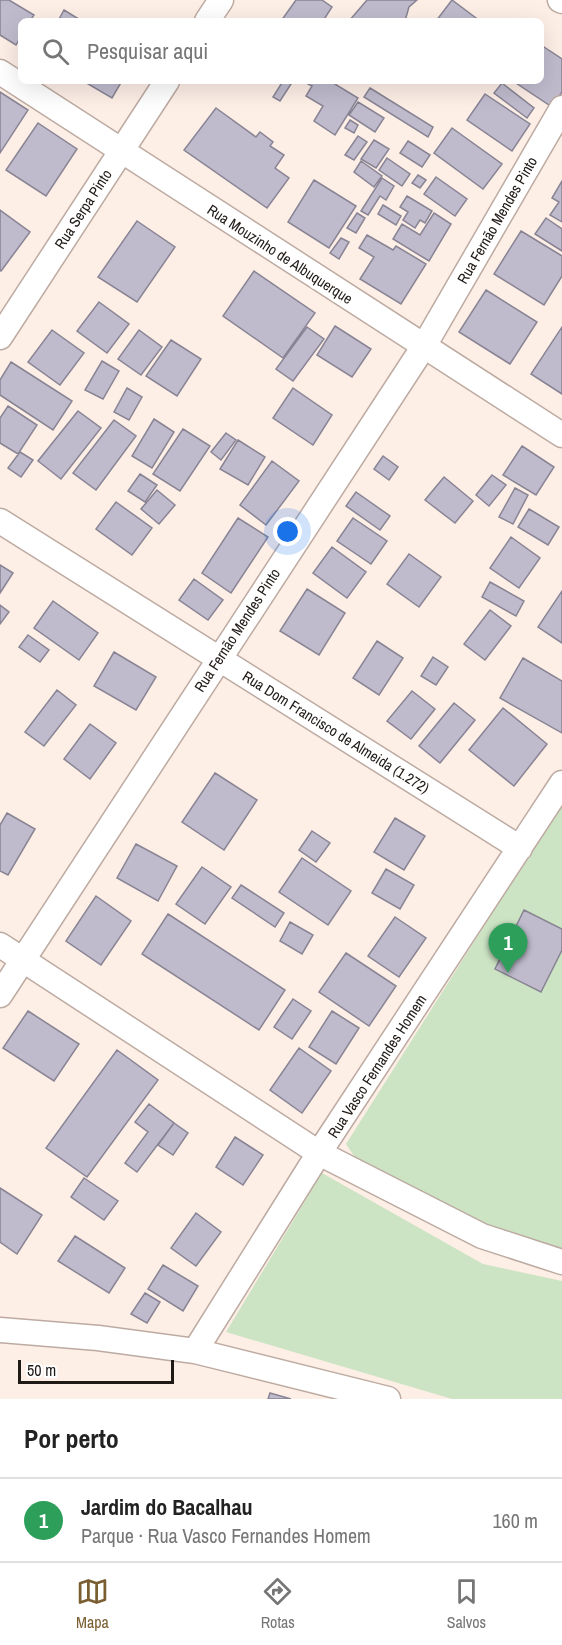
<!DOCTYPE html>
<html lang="pt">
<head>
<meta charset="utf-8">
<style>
	:root { --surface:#fff; --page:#f6f6f6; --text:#222; --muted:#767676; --line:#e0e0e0; --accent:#7a5e31 }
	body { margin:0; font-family:"Archivo Narrow",sans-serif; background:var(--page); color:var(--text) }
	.scale { position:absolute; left:18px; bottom:15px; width:156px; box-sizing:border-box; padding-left:6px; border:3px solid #201a17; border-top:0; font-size:16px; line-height:21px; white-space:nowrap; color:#201a17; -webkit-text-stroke:4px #fff; paint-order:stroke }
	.you { position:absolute; left:288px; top:532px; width:21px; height:21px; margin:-15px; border:4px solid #fff; border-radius:50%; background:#1a73e8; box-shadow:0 0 0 9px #1a73e833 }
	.badge { display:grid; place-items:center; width:39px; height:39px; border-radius:50%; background:var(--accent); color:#fff; font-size:20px; font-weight:700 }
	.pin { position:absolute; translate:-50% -50px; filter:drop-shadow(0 2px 3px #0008) }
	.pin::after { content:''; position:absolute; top:32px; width:21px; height:18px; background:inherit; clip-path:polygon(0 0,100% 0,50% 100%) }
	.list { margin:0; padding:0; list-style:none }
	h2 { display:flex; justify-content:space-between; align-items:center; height:78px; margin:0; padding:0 24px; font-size:26px }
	h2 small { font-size:20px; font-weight:400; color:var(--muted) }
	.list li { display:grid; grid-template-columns:39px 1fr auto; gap:18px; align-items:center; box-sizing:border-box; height:84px; padding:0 24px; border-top:2px solid var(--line) }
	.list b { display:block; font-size:22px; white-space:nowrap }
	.list p { margin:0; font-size:20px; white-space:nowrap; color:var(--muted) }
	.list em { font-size:20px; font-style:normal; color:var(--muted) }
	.icon { flex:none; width:33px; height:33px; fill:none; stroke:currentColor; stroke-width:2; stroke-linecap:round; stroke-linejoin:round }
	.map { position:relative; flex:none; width:562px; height:1399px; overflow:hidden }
	.search { position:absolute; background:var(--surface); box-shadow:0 6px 24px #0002; left:18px; right:18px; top:18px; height:66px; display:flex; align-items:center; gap:15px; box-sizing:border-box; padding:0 21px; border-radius:9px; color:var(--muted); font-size:22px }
	.sheet { height:162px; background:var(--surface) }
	nav { display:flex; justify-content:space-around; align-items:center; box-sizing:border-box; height:84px; border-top:2px solid var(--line); background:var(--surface); font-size:16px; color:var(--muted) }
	nav a { display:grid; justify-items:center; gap:3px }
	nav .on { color:var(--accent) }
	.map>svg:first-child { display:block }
	.green { fill:#cce4c4 }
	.building { fill:#bfbbcd; stroke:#888494; stroke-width:1.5 }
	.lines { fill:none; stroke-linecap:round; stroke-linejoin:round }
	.minor-casing { stroke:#bdaba2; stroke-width:27 }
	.minor { stroke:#fff; stroke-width:24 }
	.labels { text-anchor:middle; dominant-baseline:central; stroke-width:6; stroke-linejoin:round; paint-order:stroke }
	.street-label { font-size:15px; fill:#201a17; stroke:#fff }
</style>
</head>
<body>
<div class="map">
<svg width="562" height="1399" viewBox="0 0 562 1399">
	<rect width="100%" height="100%" fill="#fdeee6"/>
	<path class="green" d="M562,803V1258L370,1180L346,1144Z
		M322,1173L483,1264L562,1281V1399H452L226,1332Z"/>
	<path class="building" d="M0,0H9L34,15L30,21H21V36L16,45L0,35Z
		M296,0H322L332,7L323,21H281Z
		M367,0H417L409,7L405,21H349Z
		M452,0L480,21H436Z
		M64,10L82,21H58Z
		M541,45L562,59V92L552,107L516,83L541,81Z
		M83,81H122L112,98Z
		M283,81H293L280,101L273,97Z
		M310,81H330L358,98L335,135L314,121L323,106L306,96L312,86L308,84Z
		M502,83L534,108L527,118L494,93Z
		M370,88L433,127L428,137L364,97Z
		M0,92L28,110L0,153Z
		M485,94L530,124L512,151L467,120Z
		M358,102L384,118L375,132L349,115Z
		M216,108L256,137L260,132L273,142L270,146L284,155L275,168L289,178L267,208L184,150Z
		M350,120L358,125L354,133L345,128Z
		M38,123L77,149L46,196L6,170Z
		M452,128L502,164L483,189L434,153Z
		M358,136L367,142L354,160L345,155Z
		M374,140L389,149L376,168L361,159Z
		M408,141L430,155L422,167L400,153Z
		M387,158L410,174L402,186L379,170Z
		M361,161L382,176L374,187L354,172Z
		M418,175L426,180L420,188L412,183Z
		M436,177L467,199L455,216L424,194Z
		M382,178L394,186L386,200L380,196L368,215L361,211Z
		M314,180L356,206L329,248L288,222Z
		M562,181V222L550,215L559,202L552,198Z
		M407,196L432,211L425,223L420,220L415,228L403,220L408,212L400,207Z
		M383,205L401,216L396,225L378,214Z
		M0,210L30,232L1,271L0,270Z
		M357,213L365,218L356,233L347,228Z
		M434,213L451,224L429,261L393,239L402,224L420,235Z
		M546,218L562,229V251L535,234Z
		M137,221L175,247L137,302L98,277Z
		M521,231L562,256V276L544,305L494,274Z
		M367,235L393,250L396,246L426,264L401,304L360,279L374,257L359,248Z
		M341,238L349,242L339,259L330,253Z
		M254,271L315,313L283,358L223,316Z
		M486,290L537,322L510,364L459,332Z
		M99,302L129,324L107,353L77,331Z
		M335,326L371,349L352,377L317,355Z
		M307,327L324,339L293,381L276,369Z
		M562,327V394L531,374Z
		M52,330L84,353L60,385L28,362Z
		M139,330L162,347L141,375L118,359Z
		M171,340L201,359L177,396L146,376Z
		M102,361L119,371L103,399L85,390Z
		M11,362L72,401L53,430L0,395V380Z
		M127,388L142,397L129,420L114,412Z
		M293,388L332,415L313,445L273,418Z
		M8,406L37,425L18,454L0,443V418Z
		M78,411L101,428L61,479L38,461Z
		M154,419L174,432L152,468L132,456Z
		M114,420L136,436L96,490L73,473Z
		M183,429L210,446L180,491L153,474Z
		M226,433L236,440L221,460L211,452Z
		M238,440L265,457L248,485L220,469Z
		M522,446L554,467L536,495L503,475Z
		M20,452L33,460L21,477L8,468Z
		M383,456L398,467L389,480L374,469Z
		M272,461L299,481L266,525L240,505Z
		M140,474L157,485L145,502L128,491Z
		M492,475L506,485L489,506L476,495Z
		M444,477L473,501L455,523L425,500Z
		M515,488L528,495L513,524L499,517Z
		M157,490L175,505L159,524L141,509Z
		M356,492L390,516L380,530L346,506Z
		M116,502L152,528L132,555L96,529Z
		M529,509L559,527L548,545L518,527Z
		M238,518L268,537L231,593L202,573Z
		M353,518L387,541L371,564L337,541Z
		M511,537L540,558L519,588L490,568Z
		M332,547L366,572L347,598L313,573Z
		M409,554L441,577L419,607L387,584Z
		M0,565L13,573L0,593Z
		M194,579L223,600L208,620L179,600Z
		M490,582L524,601L516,616L482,597Z
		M307,589L345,613L319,655L280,631Z
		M562,591V643L538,627Z
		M53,601L98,633L79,660L34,628Z
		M0,605L9,612L0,624Z
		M490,610L511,626L485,660L464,644Z
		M28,635L49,650L40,662L19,647Z
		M377,641L403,658L379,695L353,678Z
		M114,652L156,677L136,710L94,686Z
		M433,657L448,667L436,685L421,676Z
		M523,658L562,681V733L500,698Z
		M57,690L76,705L44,746L25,732Z
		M412,691L435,709L411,739L387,721Z
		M454,703L475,720L440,763L419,746Z
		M503,708L547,744L514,786L469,750Z
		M90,724L116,743L90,779L64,759Z
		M215,773L257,800L224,850L182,822Z
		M7,813L35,829L8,875L0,871V825Z
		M395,818L425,836L404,870L374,852Z
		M312,831L330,843L316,862L299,850Z
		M136,844L177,866L158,901L117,878Z
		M302,858L351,891L328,925L279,892Z
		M202,867L231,887L205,924L176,904Z
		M386,869L414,885L400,909L372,893Z
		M241,885L284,913L275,927L232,898Z
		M96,896L131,921L101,965L66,941Z
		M524,910L562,929V950L541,992L495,969Z
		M168,914L285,990L259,1030L142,954Z
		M395,917L426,938L399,977L368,956Z
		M290,922L313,935L302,954L280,941Z
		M346,953L396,986L369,1026L319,992Z
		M293,999L311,1011L292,1039L274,1027Z
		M28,1011L79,1044L54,1081L3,1048Z
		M332,1011L359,1028L336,1064L309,1047Z
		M299,1048L331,1071L302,1113L270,1090Z
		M117,1050L158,1080L87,1177L46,1148Z
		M149,1104L174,1123L137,1172L125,1163L148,1132L135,1122Z
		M174,1123L188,1133L173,1155L158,1145Z
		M235,1137L263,1155L243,1185L216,1167Z
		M84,1178L118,1201L104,1220L71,1197Z
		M0,1188L42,1215L17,1254L0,1242Z
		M196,1213L221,1232L196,1266L171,1248Z
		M75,1236L125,1268L109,1293L58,1261Z
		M163,1265L198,1286L183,1311L148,1289Z
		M145,1293L160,1302L147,1323L131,1314Z
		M270,1393L291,1399H268Z"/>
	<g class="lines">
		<g class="minor-casing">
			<path id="minor" d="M560,0L562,1
				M207,21L221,0
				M0,72L562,435
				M0,337L167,81
				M0,521L520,848
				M0,945L319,1153L482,1236L562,1262
				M0,995L424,346L562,108
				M0,1330L98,1338L195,1351L388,1399
				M195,1351L319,1153L562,783"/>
		</g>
		<use href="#minor" class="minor"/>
	</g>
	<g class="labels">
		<g class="street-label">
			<text transform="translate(83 209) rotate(-57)">Rua Serpa Pinto</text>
			<text transform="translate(497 220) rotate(-60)">Rua Fernão Mendes Pinto</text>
			<text transform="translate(280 254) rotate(33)">Rua Mouzinho de Albuquerque</text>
			<text transform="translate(237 630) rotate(-57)">Rua Fernão Mendes Pinto</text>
			<text transform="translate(336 732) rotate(32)">Rua Dom Francisco de Almeida (1.272)</text>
			<text transform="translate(377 1066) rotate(-57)">Rua Vasco Fernandes Homem</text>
		</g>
	</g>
</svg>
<div class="scale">50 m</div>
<div class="you"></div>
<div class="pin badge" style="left:508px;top:973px;background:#2e9e5b">1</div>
<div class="search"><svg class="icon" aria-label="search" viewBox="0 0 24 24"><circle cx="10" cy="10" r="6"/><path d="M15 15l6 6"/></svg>Pesquisar aqui</div>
</div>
<section class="sheet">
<h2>Por perto<small></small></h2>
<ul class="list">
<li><span class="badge" style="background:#2e9e5b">1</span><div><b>Jardim do Bacalhau</b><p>Parque · Rua Vasco Fernandes Homem</p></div><em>160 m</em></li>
</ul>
</section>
<nav>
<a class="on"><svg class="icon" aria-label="map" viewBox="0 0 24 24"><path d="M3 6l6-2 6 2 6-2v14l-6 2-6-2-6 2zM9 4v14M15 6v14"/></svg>Mapa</a>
<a><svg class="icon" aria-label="directions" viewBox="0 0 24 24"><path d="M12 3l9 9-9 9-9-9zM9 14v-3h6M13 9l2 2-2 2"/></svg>Rotas</a>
<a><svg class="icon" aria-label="saved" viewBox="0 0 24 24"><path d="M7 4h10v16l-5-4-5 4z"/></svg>Salvos</a>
</nav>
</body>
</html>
